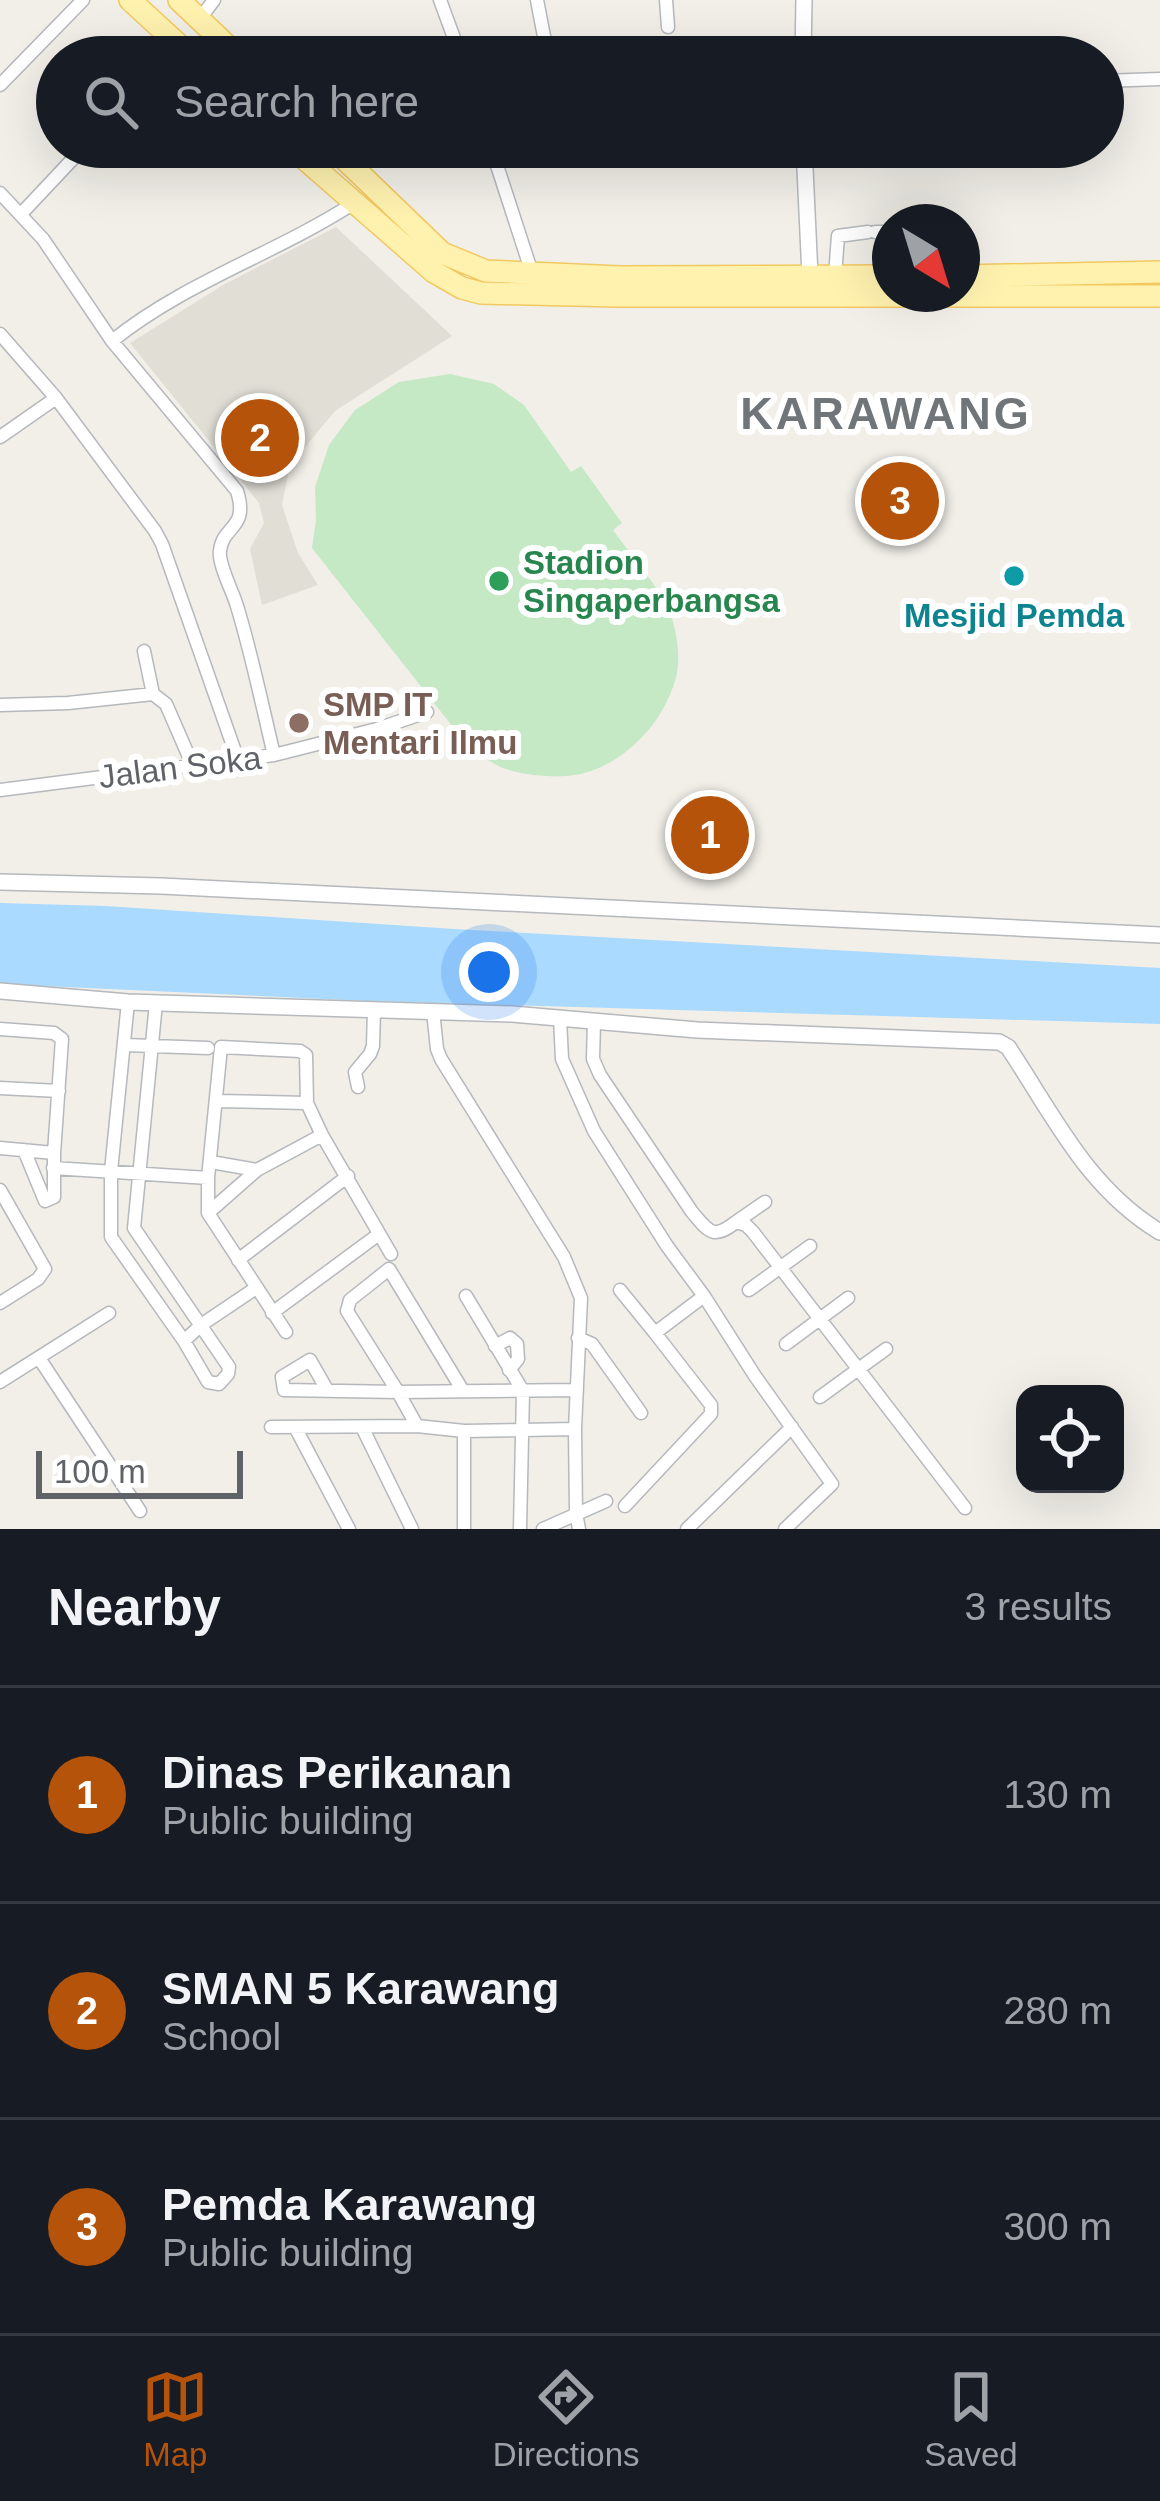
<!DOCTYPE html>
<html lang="en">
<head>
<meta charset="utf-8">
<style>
	:root { --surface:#171b24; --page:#20242c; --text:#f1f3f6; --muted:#9ea1a6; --line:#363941; --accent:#b45309 }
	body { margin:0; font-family:Helvetica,sans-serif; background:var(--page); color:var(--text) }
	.controls { position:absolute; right:36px; bottom:36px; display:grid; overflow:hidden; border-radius:24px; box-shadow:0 12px 48px #0002 }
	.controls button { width:108px; height:108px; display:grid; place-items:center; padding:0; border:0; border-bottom:3px solid var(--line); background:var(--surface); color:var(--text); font:60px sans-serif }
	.compass { position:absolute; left:872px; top:204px; width:108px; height:108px; border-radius:50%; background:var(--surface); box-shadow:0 12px 48px #0002; rotate:142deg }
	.scale { position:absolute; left:36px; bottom:30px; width:207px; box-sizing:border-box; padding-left:12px; border:6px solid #5f6368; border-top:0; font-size:33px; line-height:42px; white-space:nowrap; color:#5f6368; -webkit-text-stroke:9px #fff; paint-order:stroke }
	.you { position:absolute; left:489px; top:972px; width:42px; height:42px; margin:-30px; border:9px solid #fff; border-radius:50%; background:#1a73e8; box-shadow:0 0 0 18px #1a73e833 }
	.badge { display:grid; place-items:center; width:78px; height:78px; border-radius:50%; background:var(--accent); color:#fff; font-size:39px; font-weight:700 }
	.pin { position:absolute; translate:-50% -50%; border:6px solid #fff; box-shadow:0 3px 12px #0006 }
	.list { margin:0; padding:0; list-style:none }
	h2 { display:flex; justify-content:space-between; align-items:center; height:156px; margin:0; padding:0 48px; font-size:51px }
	h2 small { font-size:39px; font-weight:400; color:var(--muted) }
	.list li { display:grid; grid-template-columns:78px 1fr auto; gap:36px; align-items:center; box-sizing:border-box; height:216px; padding:0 48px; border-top:3px solid var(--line) }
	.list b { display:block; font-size:45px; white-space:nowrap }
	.list p { margin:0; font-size:39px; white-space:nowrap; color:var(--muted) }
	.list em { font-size:39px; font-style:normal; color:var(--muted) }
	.icon { flex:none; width:66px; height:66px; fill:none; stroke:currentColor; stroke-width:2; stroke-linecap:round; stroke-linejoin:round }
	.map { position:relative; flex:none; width:1160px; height:1529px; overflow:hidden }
	.search { position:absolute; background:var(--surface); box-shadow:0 12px 48px #0002; left:36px; right:36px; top:36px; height:132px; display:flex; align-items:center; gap:30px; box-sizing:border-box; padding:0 42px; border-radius:66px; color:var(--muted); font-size:45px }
	.sheet { height:804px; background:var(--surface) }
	nav { display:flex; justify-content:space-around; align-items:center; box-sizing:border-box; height:168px; border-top:3px solid var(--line); background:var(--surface); font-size:33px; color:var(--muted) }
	nav a { display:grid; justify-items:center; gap:6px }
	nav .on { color:var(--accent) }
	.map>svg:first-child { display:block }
	.education { fill:#e1ded6 }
	.green { fill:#c5e8c5 }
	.water { fill:#aadaff }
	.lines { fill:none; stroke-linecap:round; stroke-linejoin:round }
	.minor-casing { stroke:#b5b8bc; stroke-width:15 }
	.tertiary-casing { stroke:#b5b8bc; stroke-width:18 }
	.primary-casing { stroke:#f2c960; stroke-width:24 }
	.minor { stroke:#fff; stroke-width:12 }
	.tertiary { stroke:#fff; stroke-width:15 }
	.primary { stroke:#fff2af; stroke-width:21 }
	.culture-dot { fill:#0f9aa8; stroke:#fff; stroke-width:4.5 }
	.leisure-dot { fill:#2e9e5b; stroke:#fff; stroke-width:4.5 }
	.education-dot { fill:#8d6e63; stroke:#fff; stroke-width:4.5 }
	.labels { text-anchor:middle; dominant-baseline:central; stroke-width:12; stroke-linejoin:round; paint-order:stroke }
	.leisure-label { font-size:33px; font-weight:bold; fill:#27864d; stroke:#fff; text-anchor:start }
	.culture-label { font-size:33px; font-weight:bold; fill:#0d838f; stroke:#fff }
	.education-label { font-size:33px; font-weight:bold; fill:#785e54; stroke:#fff; text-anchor:start }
	.street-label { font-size:33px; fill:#5f6368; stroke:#fff }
	.district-label { font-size:45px; font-weight:bold; letter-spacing:3px; fill:#70757a; stroke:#fff }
</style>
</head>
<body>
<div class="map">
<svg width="1160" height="1529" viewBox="0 0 1160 1529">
	<rect width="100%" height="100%" fill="#f1efe8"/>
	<path class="education" d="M336,227L452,336L335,411L290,465L282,505L298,553L318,585L262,605L250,549L264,523L259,503L130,343L223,285Z"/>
	<path class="green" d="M450,374L494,384L524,405L571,472L581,466L622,523L613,530C627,550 663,592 670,613C677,631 681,659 676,677C664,725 618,772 567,776C547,777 521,775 503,768C493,764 481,755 471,750L312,548L316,520L315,487L329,445L355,410L399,382Z"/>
	<path class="water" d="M0,903L106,906L454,929L1160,968V1024L367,1001L0,984Z"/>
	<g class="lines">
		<g class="minor-casing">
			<path id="minor" d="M440,0L461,57
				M537,0L548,57
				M666,0L668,27
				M199,20L214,0
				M1103,81L1160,79
				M0,85L83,0
				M491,147L532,273
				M0,193L43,239L112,341L237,491C249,530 223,524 220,551C218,564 233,592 237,606C252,655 262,705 274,755
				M21,214L84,147
				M875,232H890
				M835,276L838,236L868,232
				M0,334L56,398L155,531L162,544L238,760
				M112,341C185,282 275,254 354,203
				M0,437L56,398
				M144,651L153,694
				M0,705L68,703L153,694L166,704L193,766
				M0,790L274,755L377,729L427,712
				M128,1002L111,1171V1237L184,1341L208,1382L219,1384L228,1374L229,1367L134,1228L156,1003
				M433,1011L437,1049L441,1059L564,1257L581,1298L575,1429L576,1513L579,1529
				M560,1018L562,1059L594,1131L667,1246L704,1296L755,1376L832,1484L785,1529
				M594,1021L593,1059L600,1075L692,1212C709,1232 713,1240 736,1222L746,1225L753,1232L965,1508
				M0,1029L54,1033L62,1039L54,1153
				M125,1045L208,1048
				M358,1087L355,1072L370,1054L373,1046L374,1010
				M0,1088L59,1091
				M218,1101L307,1103
				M0,1148L54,1153V1197L45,1201L24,1150
				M211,1162L257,1170
				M53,1168L208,1178
				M0,1190L45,1269L38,1279L0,1303
				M208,1213L257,1170L322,1135
				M736,1222L765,1202
				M238,1260L348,1176
				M620,1290L655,1333
				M749,1290L810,1246
				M466,1296L523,1391L520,1529
				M272,1313L379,1234
				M286,1332L208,1213V1178L221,1047L300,1051L306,1055L307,1103L322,1135L391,1254
				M578,1338L592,1344L641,1413
				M184,1341L201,1325L256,1288
				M786,1344L848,1298
				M495,1346L510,1338L517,1344L518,1359L509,1370
				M39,1358L140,1511
				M0,1382L109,1313
				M326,1388L310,1360L282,1377L284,1390L398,1392L417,1426L464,1431
				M463,1391L389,1269L350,1300L347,1311L398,1392L577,1390
				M820,1397L886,1349
				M271,1427L417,1426
				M295,1427L349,1529
				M362,1427L412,1529
				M625,1506L711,1414V1405L655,1333L704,1296
				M464,1529V1431L575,1429
				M543,1529L606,1501
				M687,1529L792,1427"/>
		</g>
		<g class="tertiary-casing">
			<path id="tertiary" d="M803,57L804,0
				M804,147L810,276
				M0,882L161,886L1160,935
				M0,991L128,1002L512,1014L697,1030L999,1042L1008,1047C1054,1116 1087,1188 1160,1232"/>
		</g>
		<g class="primary-casing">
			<path id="primary" d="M130,0L192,57
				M179,0L239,57
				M291,147L434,272L462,288L481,293L617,296H1160
				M332,147L442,253L486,271L620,277L890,276
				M962,276L1160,272"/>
		</g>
		<use href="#minor" class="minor"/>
		<use href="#tertiary" class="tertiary"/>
		<use href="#primary" class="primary"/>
	</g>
	<circle class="culture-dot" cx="1014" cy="576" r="12"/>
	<circle class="leisure-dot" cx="499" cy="581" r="12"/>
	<circle class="education-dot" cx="299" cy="723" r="12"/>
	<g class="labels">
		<g class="leisure-label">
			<text x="523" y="562">Stadion<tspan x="523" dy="38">Singaperbangsa</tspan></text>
		</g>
		<g class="culture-label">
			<text x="1014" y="615">Mesjid Pemda</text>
		</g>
		<g class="education-label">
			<text x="323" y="704">SMP IT<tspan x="323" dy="38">Mentari Ilmu</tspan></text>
		</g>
		<g class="street-label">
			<text transform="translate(180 767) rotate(-7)">Jalan Soka</text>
		</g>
		<g class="district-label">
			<text x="886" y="413">KARAWANG</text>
		</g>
	</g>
</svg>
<div class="controls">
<button><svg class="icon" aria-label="locate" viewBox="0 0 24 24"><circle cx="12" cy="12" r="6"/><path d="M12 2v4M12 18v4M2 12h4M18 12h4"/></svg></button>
</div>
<svg class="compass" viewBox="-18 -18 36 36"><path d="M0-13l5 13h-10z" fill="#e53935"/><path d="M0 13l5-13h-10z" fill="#9ea1a6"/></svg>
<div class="scale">100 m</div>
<div class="you"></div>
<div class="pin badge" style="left:710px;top:835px">1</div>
<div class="pin badge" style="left:260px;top:438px">2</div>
<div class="pin badge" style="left:900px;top:501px">3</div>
<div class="search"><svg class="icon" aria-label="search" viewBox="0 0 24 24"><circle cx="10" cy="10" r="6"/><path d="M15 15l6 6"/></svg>Search here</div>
</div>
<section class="sheet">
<h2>Nearby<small>3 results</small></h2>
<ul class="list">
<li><span class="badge">1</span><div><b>Dinas Perikanan</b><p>Public building</p></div><em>130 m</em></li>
<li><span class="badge">2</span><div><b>SMAN 5 Karawang</b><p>School</p></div><em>280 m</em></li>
<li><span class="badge">3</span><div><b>Pemda Karawang</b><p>Public building</p></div><em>300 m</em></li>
</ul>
</section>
<nav>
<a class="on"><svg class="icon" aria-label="map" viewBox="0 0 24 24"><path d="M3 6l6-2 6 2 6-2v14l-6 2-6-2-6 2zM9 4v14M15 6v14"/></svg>Map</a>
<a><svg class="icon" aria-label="directions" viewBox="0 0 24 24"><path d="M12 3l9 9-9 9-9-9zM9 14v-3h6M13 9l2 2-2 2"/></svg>Directions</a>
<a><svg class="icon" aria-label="saved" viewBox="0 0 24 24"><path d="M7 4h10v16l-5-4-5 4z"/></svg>Saved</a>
</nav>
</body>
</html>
